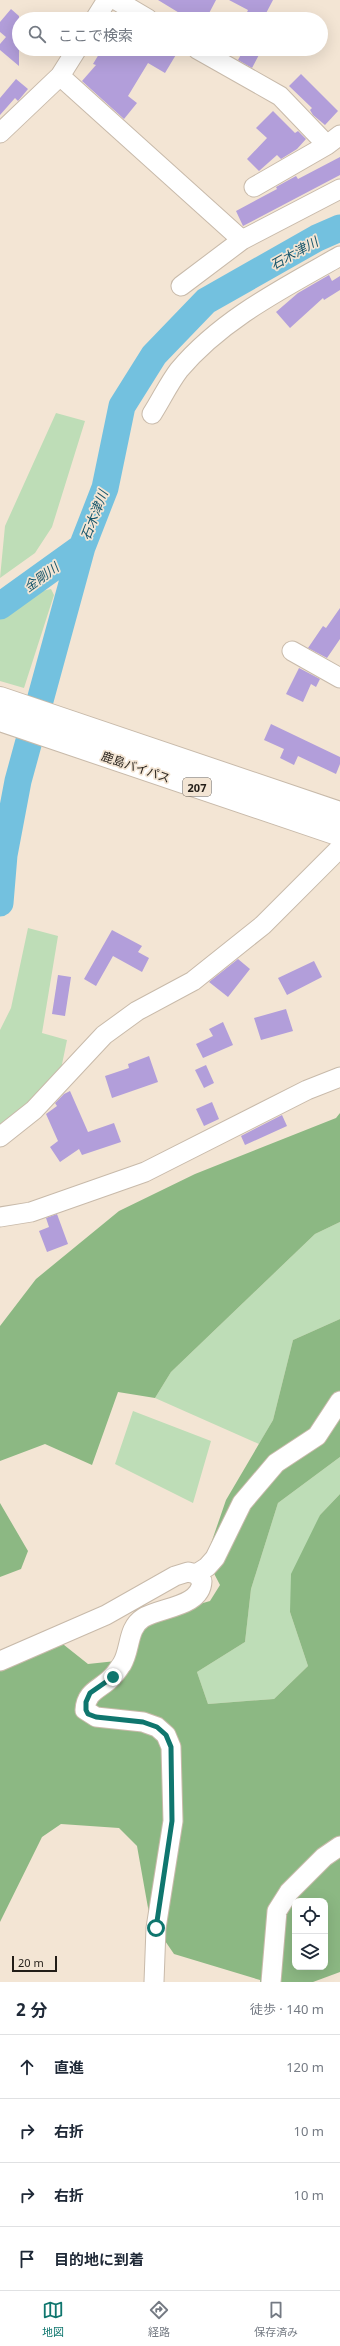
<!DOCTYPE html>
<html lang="ja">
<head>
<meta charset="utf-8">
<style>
	:root { --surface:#fff; --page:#f2f2f3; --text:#1f2937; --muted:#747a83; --line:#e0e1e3; --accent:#0f766e }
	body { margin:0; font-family:"Noto Sans","Noto Sans JP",sans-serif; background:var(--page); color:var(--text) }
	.controls { position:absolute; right:12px; bottom:12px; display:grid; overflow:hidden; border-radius:8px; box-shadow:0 4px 16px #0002 }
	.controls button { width:36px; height:36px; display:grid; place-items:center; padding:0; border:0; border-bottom:1px solid var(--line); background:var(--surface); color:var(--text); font:20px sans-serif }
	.scale { position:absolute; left:12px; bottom:10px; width:45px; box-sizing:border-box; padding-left:4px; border:2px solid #221d17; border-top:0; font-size:11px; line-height:14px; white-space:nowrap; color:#221d17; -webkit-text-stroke:3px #f3e5d4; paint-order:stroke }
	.stop { position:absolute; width:12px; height:12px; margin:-9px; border:3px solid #0f766e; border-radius:50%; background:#fff }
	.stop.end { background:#0f766e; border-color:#fff; box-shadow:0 1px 4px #0008 }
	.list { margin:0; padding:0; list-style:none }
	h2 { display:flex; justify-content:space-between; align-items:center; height:52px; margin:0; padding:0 16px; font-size:17px }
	h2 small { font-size:13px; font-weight:400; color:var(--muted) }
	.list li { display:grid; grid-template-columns:26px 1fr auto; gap:12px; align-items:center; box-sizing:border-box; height:64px; padding:0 16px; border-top:1px solid var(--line) }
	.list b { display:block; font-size:15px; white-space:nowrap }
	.list em { font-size:13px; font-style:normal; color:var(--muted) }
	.icon { flex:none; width:22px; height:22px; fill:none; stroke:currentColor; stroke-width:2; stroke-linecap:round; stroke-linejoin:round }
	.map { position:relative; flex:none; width:340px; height:1982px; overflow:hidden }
	.search { position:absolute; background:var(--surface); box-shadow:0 4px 16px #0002; left:12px; right:12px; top:12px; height:44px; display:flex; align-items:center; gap:10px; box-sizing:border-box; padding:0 14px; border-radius:22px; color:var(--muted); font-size:15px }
	.sheet { height:308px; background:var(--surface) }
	nav { display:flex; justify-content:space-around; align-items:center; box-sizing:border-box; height:56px; border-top:1px solid var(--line); background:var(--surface); font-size:11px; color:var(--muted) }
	nav a { display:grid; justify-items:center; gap:2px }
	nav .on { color:var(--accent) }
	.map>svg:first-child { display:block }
	.green { fill:#beddb7 }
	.forest { fill:#8cb883; fill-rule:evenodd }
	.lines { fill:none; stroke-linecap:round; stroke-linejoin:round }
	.river { stroke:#73c1df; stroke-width:27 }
	.building { fill:#b29eda }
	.minor-casing { stroke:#c8baaa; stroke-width:21 }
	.highway-casing { stroke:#c8baaa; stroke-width:24 }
	.minor { stroke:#fff; stroke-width:19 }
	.highway { stroke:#fff; stroke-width:22 }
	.route { stroke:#0f766e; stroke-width:5 }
	.labels { text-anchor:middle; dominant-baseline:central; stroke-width:3.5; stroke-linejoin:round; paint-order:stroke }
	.shield { fill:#f3e5d4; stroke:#615950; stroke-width:1 }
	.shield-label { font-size:11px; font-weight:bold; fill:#221d17 }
	.street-label { font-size:12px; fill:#221d17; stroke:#f3e5d4 }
	.water-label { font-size:13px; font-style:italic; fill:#17566b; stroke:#f3e5d4 }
</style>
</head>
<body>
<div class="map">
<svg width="340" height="1982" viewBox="0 0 340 1982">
	<rect width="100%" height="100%" fill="#f3e5d4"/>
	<path class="green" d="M56,413L85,421L52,527L35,553L0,578L5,526Z
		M51,589L54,595L24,688L0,681V617L42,591Z
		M28,928L58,936L42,1033L67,1040L60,1074L0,1136V1030L11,1008Z
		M340,1222V1319L293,1340L273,1420L259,1444L155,1398L171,1372L315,1234Z
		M133,1411L211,1441L193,1503L115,1464Z
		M340,1457V1494L320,1515L290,1612L308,1666L274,1699L208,1704L197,1672L245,1642L251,1589L278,1503Z"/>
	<path class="forest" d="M340,1113V1222L315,1234L171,1372L155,1398L118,1392L92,1465L45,1444L0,1461V1326L36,1279L119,1211L195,1174L336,1118Z
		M340,1319V1457L278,1503L251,1589L245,1642L197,1672L208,1704L274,1699L308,1666L290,1612L291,1574L320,1515L340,1494V1972L313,1982H260V1980L174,1954L150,1919L137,1846L119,1828L61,1824L42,1837L0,1922V1654L49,1633L88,1664L116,1661L130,1624L210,1601L220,1585L206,1558L226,1500L273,1420L293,1340ZM295,1901H325V1967H295Z
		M0,1503L28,1551L21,1569L0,1577Z"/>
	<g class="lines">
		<path class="river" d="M0,606L82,547
			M0,903L4,855L18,781L82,547L105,488L122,406L154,355L206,301L317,238L340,228"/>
	</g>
	<path class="building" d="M158,0H216L206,19H179L181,14Z
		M229,0H273L263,19H244L248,10Z
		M11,9L19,16V66L0,50V44L6,37L0,32V22Z
		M102,49H170L177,53L165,73L148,63L128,96L137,103L124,119L82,81L96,65L93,64Z
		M244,49H262L252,68L238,60Z
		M301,74L338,111L325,125L313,115L310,110L312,108L289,86Z
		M16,79L28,89L18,101L15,98L0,115V98Z
		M273,111L295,133L298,131L306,139L297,149L281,159L277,155L259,171L247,159L267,138L256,128Z
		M340,157V175L243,226L236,211L277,189L276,187L296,176L298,179Z
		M329,275L332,281L340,276V290L324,300L323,298L290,328L276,312L298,293Z
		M340,608V639L327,658L308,648L323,626L326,628Z
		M299,668L320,679L316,687L311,684L303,702L286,694Z
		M271,724L340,757V764L336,774L298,756L294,765L280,758L284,749L264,740Z
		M112,930L142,946L138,952L149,958L142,972L113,956L96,986L84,979Z
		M238,959L250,969L228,997L209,982Z
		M314,961L322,977L287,995L278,978Z
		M58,975L71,977L65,1016L52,1014Z
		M286,1009L293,1031L261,1040L254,1018Z
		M223,1022L233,1045L203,1058L196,1044L213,1036L209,1029Z
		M149,1056L158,1082L112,1098L105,1076L129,1068L128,1064Z
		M206,1065L214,1083L204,1088L195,1070Z
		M70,1091L88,1132L114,1123L121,1142L82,1155L79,1149L60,1162L50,1147L58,1141L46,1114L57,1106L55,1103L64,1094Z
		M212,1102L219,1119L204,1126L196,1109Z
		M282,1115L287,1126L245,1145L241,1136Z
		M57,1214L68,1244L47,1252L39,1231L49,1227L46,1218Z"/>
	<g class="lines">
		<g class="minor-casing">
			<path id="minor" d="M116,0L148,19
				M95,19L107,0
				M197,49L280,96L327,145
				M60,76L242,240
				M0,133L60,76L77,49
				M254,187L327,145L340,135
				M181,286L242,240L340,189
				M152,414C161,400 169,383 179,370C222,319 282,289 340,256
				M292,651L340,678
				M0,1137L34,1110L104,1035L137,1011L193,981L263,925L340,848
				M0,1217L31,1212L145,1172L307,1090L340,1077
				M196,1574L207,1567L215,1558L242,1503L276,1463L317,1436L340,1401
				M0,1661L106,1615L175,1576L188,1572L196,1574L202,1581C201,1607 161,1607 143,1618C127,1628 131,1649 122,1664C119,1668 116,1673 113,1676C102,1689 86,1690 85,1710L96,1717L143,1722L157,1727L166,1735L171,1747L173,1821L156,1928L154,1982
				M271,1982L277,1911L289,1892L324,1857L340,1846"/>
		</g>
		<g class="highway-casing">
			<path id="highway" d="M0,698L340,813
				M0,720L340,835"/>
		</g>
		<use href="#minor" class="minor"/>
		<use href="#highway" class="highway"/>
	</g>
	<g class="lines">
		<path class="route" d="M113,1677L90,1693L86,1702V1710L88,1714L96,1717L143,1722L157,1727L166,1735L171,1747L172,1821L156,1928"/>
	</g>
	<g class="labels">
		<rect class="shield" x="183" y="778" width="28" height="18" rx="3"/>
		<g class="shield-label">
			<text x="197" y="787">207</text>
		</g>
		<g class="street-label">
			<text transform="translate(136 767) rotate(19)">鹿島バイパス</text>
		</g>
		<g class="water-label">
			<text transform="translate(294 253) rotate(-29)">石木津川</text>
			<text transform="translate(94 515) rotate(-69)">石木津川</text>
			<text transform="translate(41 577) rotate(-36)">金剛川</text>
		</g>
	</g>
</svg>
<div class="controls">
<button><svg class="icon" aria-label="locate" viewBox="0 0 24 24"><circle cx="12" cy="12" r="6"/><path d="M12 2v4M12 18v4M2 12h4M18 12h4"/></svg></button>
<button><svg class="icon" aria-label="layers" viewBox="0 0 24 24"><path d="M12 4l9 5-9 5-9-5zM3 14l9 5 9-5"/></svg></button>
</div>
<div class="scale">20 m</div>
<div class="stop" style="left:156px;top:1928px"></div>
<div class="stop end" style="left:113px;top:1677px"></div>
<div class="search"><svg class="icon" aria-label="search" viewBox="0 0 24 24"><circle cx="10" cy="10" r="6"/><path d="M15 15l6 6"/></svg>ここで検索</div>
</div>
<section class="sheet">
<h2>2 分<small>徒歩 · 140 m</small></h2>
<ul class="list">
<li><svg class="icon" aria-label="ahead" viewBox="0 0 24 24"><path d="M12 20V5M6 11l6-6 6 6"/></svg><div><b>直進</b></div><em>120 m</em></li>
<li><svg class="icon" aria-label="right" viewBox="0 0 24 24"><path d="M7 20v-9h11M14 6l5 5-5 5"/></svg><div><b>右折</b></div><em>10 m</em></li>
<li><svg class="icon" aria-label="right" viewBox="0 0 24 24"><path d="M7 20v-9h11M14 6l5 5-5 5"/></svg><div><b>右折</b></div><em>10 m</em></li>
<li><svg class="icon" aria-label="arrive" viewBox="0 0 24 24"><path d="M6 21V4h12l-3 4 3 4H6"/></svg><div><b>目的地に到着</b></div></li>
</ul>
</section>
<nav>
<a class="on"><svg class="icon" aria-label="map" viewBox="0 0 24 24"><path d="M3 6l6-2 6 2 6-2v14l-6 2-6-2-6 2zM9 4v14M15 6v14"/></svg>地図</a>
<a><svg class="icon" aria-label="directions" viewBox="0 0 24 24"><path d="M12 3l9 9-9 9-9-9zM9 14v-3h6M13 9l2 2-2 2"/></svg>経路</a>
<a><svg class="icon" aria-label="saved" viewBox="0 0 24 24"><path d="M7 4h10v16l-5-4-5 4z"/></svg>保存済み</a>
</nav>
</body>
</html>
